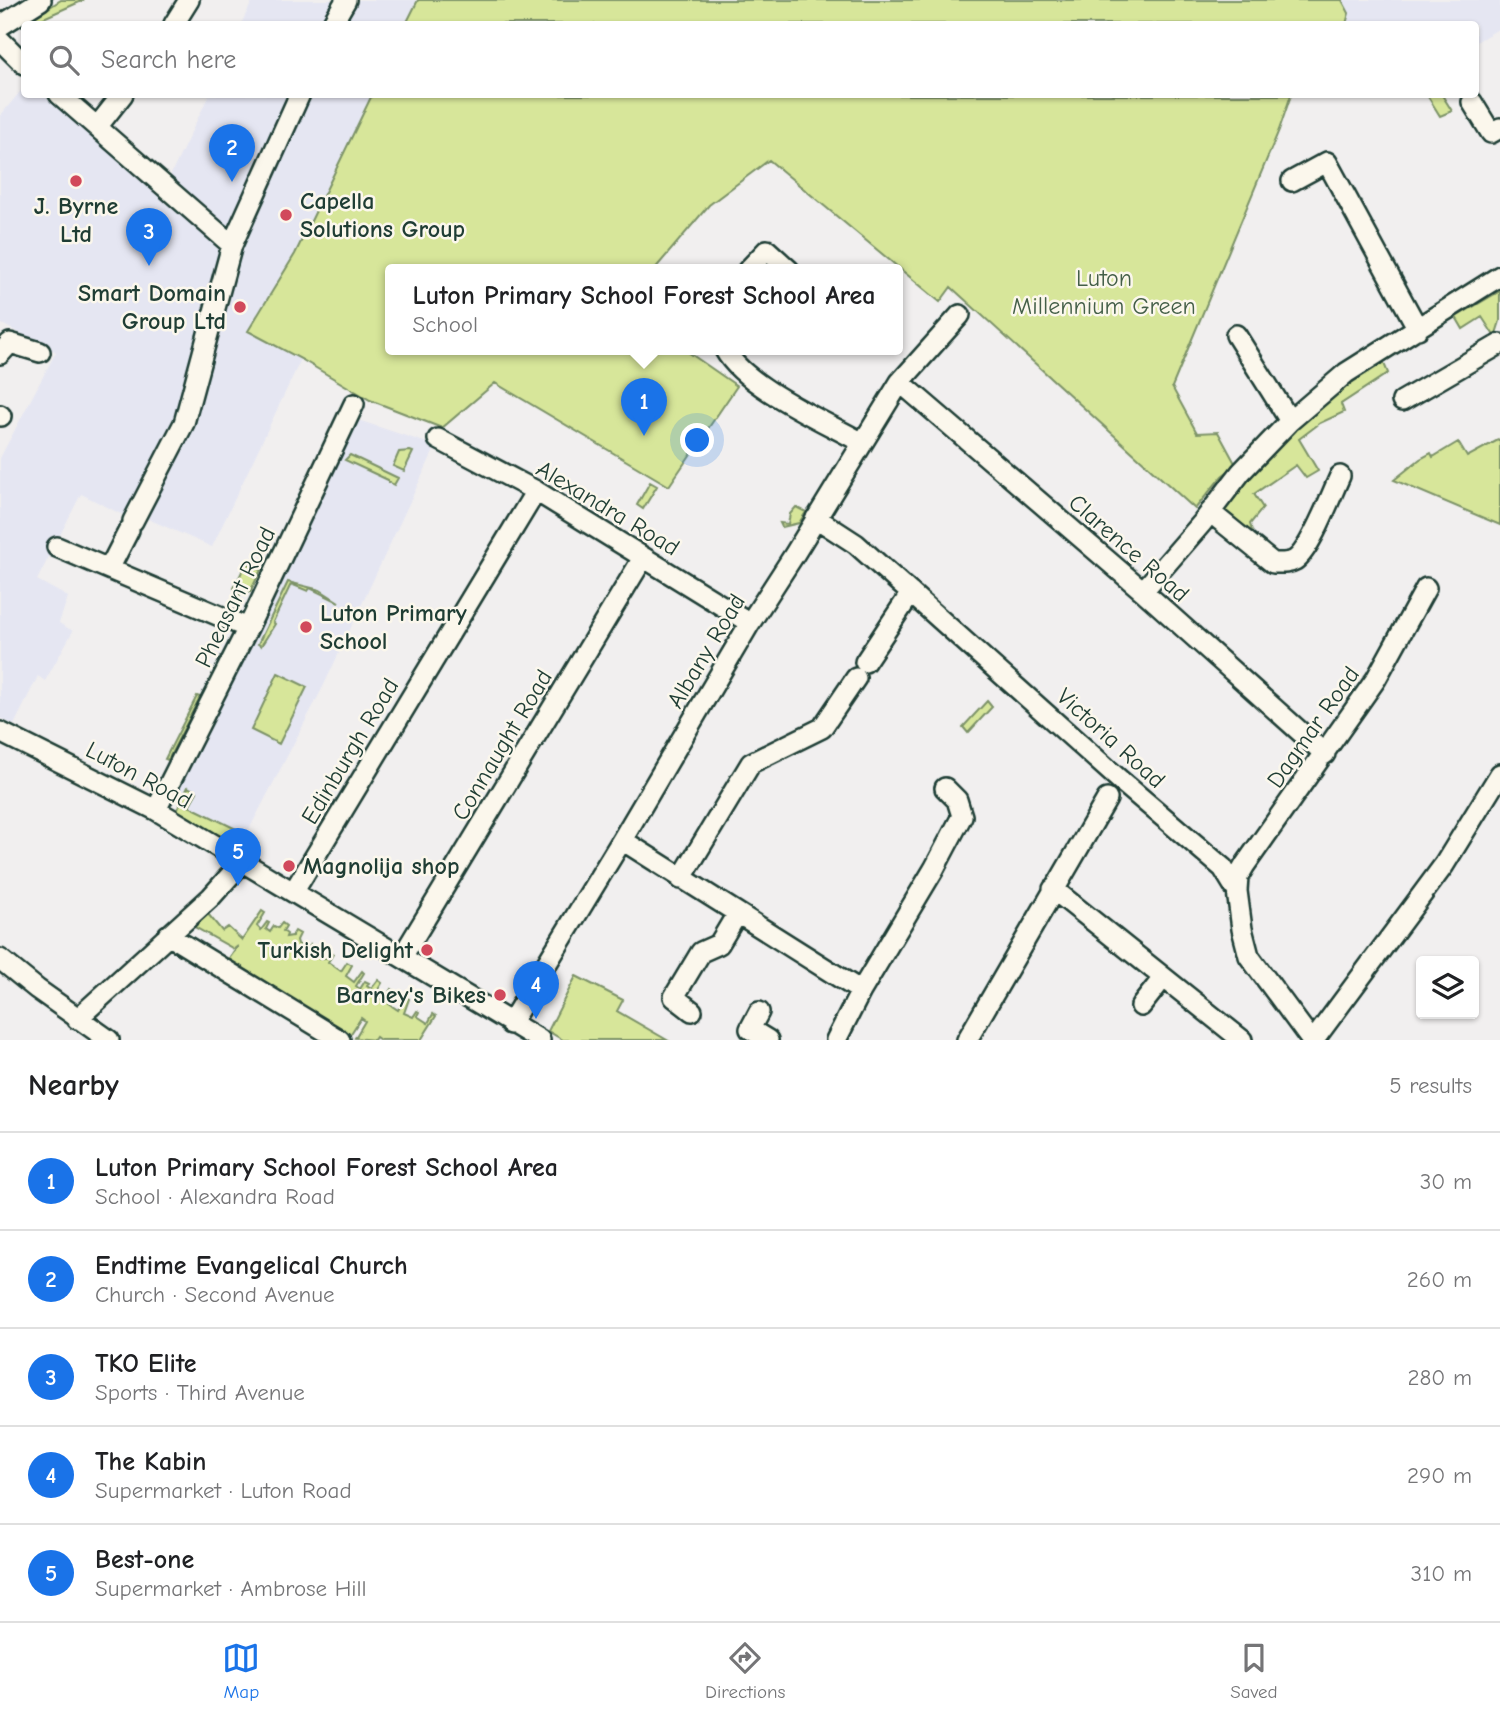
<!DOCTYPE html>
<html lang="en">
<head>
<meta charset="utf-8">
<style>
	:root { --surface:#fff; --page:#f6f6f6; --text:#202124; --muted:#757577; --line:#e0e0e0; --accent:#1a73e8 }
	body { margin:0; font-family:"Comic Neue",sans-serif; background:var(--page); color:var(--text) }
	.controls { position:absolute; right:21px; bottom:21px; display:grid; overflow:hidden; border-radius:7px; box-shadow:0 2px 5px #0004 }
	.controls button { width:63px; height:63px; display:grid; place-items:center; padding:0; border:0; border-bottom:2px solid var(--line); background:var(--surface); color:var(--text); font:35px sans-serif }
	.you { position:absolute; left:698px; top:441px; width:24px; height:24px; margin:-18px; border:5px solid #fff; border-radius:50%; background:#1a73e8; box-shadow:0 0 0 10px #1a73e833 }
	.badge { display:grid; place-items:center; width:46px; height:46px; border-radius:50%; background:var(--accent); color:#fff; font-size:23px; font-weight:700 }
	.pin { position:absolute; translate:-50% -58px; filter:drop-shadow(0 2px 4px #0008) }
	.pin::after { content:''; position:absolute; top:37px; width:24px; height:21px; background:inherit; clip-path:polygon(0 0,100% 0,50% 100%) }
	.popup { position:absolute; left:385px; top:264px; width:518px; height:91px; box-sizing:border-box; display:grid; place-content:center; border-radius:7px; background:var(--surface); filter:drop-shadow(0 2px 5px #0005); font-size:23px; white-space:nowrap; color:var(--muted) }
	.popup b { font-size:26px; color:var(--text) }
	.popup::after { content:''; position:absolute; left:50%; top:100%; margin-left:-14px; border:14px solid transparent; border-top-color:var(--surface) }
	.list { margin:0; padding:0; list-style:none }
	h2 { display:flex; justify-content:space-between; align-items:center; height:91px; margin:0; padding:0 28px; font-size:30px }
	h2 small { font-size:23px; font-weight:400; color:var(--muted) }
	.list li { display:grid; grid-template-columns:46px 1fr auto; gap:21px; align-items:center; box-sizing:border-box; height:98px; padding:0 28px; border-top:2px solid var(--line) }
	.list b { display:block; font-size:26px; white-space:nowrap }
	.list p { margin:0; font-size:23px; white-space:nowrap; color:var(--muted) }
	.list em { font-size:23px; font-style:normal; color:var(--muted) }
	.icon { flex:none; width:38px; height:38px; fill:none; stroke:currentColor; stroke-width:2; stroke-linecap:round; stroke-linejoin:round }
	.map { position:relative; flex:none; width:1500px; height:1040px; overflow:hidden }
	.search { position:absolute; background:var(--surface); box-shadow:0 2px 5px #0004; left:21px; right:21px; top:21px; height:77px; display:flex; align-items:center; gap:18px; box-sizing:border-box; padding:0 24px; border-radius:7px; color:var(--muted); font-size:26px }
	.sheet { height:581px; background:var(--surface) }
	nav { display:flex; justify-content:space-around; align-items:center; box-sizing:border-box; height:98px; border-top:2px solid var(--line); background:var(--surface); font-size:19px; color:var(--muted) }
	nav a { display:grid; justify-items:center; gap:4px }
	nav .on { color:var(--accent) }
	.map>svg:first-child { display:block }
	.built { fill:#e5e6f2 }
	.green { fill:#d7e69a; stroke:#7b9267; stroke-width:2 }
	.lines { fill:none; stroke-linecap:round; stroke-linejoin:round }
	.minor-casing { stroke:#1f3d34; stroke-width:24 }
	.minor { stroke:#fbf7ec; stroke-width:19 }
	.poi-dot { fill:#d1495b; stroke:#fbf7ec; stroke-width:2.5 }
	.labels { text-anchor:middle; dominant-baseline:central; stroke-width:5; stroke-linejoin:round; paint-order:stroke }
	.poi-label { font-size:24px; font-weight:bold; fill:#1f3d34; stroke:#fbf7ec; text-anchor:start }
	.park-label { font-size:24px; fill:#445f48; stroke:#fbf7ec }
	.street-label { font-size:24px; fill:#1f3d34; stroke:#fbf7ec }
</style>
</head>
<body>
<div class="map">
<svg width="1500" height="1040" viewBox="0 0 1500 1040">
	<rect width="100%" height="100%" fill="#f1efef"/>
	<filter id="ink" filterUnits="userSpaceOnUse"><feTurbulence type="fractalNoise" baseFrequency=".0143" numOctaves="2"/><feDisplacementMap in="SourceGraphic" scale="14" xChannelSelector="R" yChannelSelector="G"/><feConvolveMatrix kernelMatrix="1 2 1 2 8 2 1 2 1" color-interpolation-filters="sRGB"/></filter>
	<g filter="url(#ink)">
		<path class="built" d="M253,0H418L406,24H241Z
			M1342,0H1500V28L1476,42V24H1346L1348,20Z
			M24,87V94L43,95L163,191L209,95H372L295,254L248,331L301,359L212,547L148,519L123,515L81,494L37,580L68,597L59,623L73,631L45,681L38,676L14,725L0,718V458L56,352L0,323V116Z
			M361,421L436,446L323,687L239,849L176,812L185,793L178,790L253,641L356,422Z"/>
		<path class="green" d="M61,0H84L37,21L34,17Z
			M418,0H1342L1349,13L1346,24H406Z
			M372,95H1291L1279,130L1172,387L1197,433L1218,432L1236,465L1222,476L1195,509L951,287L940,302L769,160L709,205L654,270H390V350H685L737,386L669,486L495,383L442,428L370,400L301,359L248,331L295,254Z
			M1427,95H1442L1452,111L1440,116Z
			M1500,291V321L1495,337L1482,317L1463,329L1456,317Z
			M1383,361L1388,373L1341,404L1344,412L1320,423L1299,439L1318,471L1306,478L1296,465L1254,494L1263,508L1250,524L1254,537L1224,511C1250,478 1276,445 1307,417C1331,396 1357,379 1383,361Z
			M1500,439V525L1394,480L1420,459L1431,453L1433,457L1458,442L1467,457Z
			M410,451L413,452L404,471L393,466L399,452Z
			M350,455L398,478L394,485L388,482V480L345,460Z
			M650,482L657,486L643,509L637,505Z
			M796,507L806,512L799,523L782,527L780,523L788,524L790,514Z
			M246,563L261,570L250,592L243,589L238,598L236,597L239,591L234,588Z
			M288,582L320,590L339,602L310,588L308,591L291,584L273,622L275,624L261,646L258,644Z
			M278,673L307,687L279,744L251,730Z
			M197,696L200,697L168,760L165,759Z
			M987,701L992,707L968,733L963,727Z
			M188,787L197,792L189,806L238,830L230,844L176,812Z
			M262,911L265,913L257,926L261,930L267,922L269,923L266,929L270,932L274,926L278,928L282,923L286,926L283,931L287,934L286,937L292,936L295,931L300,934L297,940L298,944L307,949L310,945V949L318,953L322,948L324,949L319,958H327L330,952L333,954L328,962L341,971L347,962L352,965L346,976L354,982L362,971L364,973L356,986L360,989L365,981L369,983L367,986L371,989L378,980L382,983L375,995L384,1001L391,989L396,992L389,1004L398,1010L406,997L409,999L404,1013L413,1017L417,1011L419,1012L417,1016L428,1023L433,1014L436,1016L421,1040H380L376,1037L374,1040L355,1038L365,1021L361,1018L350,1035L229,959L238,946L234,949L193,926L208,914L222,931L228,927L242,940Z
			M576,976L623,1000L617,1011L667,1040H563L548,1031Z"/>
		<g class="lines">
			<g class="minor-casing">
				<path id="minor" d="M174,24L189,0
					M332,24L346,0
					M0,26L41,0
					M0,40L24,64
					M59,94L232,245
					M1472,102L1491,133L1500,128
					M97,127L123,94
					M1292,181L1327,162L1418,329
					M748,270L767,250L789,270
					M1236,335L1290,421
					M725,350C745,387 824,421 861,442
					M0,354L10,343L40,352
					M900,382L1143,591L1325,754
					M1402,401L1500,344
					M0,415L1,416
					M438,439L536,491L750,623
					M1210,512L1273,563C1281,563 1288,564 1295,560C1311,549 1331,495 1340,476
					M816,518L856,544L1121,781L1223,868L1237,891L1242,929L1249,956L1311,1040
					M133,521L184,423L232,245L300,94
					M57,547L248,628
					M109,569L129,530
					M1143,591L1202,523L1241,472L1290,421L1346,373L1500,276
					M865,662L911,593
					M0,732L156,810L540,1040
					M156,810L248,628L354,404
					M622,840L861,991L836,1040
					M681,879L751,763L822,728L856,678
					M1053,889L1242,1040
					M294,891L536,491
					M1237,891L1238,877L1245,865L1376,679L1426,588
					M168,935L340,1040
					M402,957L643,558
					M0,959L37,989L109,1040
					M861,991L934,869L962,816L957,800L945,788
					M1141,1006L1163,978
					M692,1011L674,997L701,952L719,944L737,914
					M759,1012L750,1029L768,1040
					M77,1019L211,897L243,861
					M510,1024L622,840L750,623L794,555L900,382L960,315
					M967,1040L1107,799
					M1314,1040L1444,865L1500,774"/>
			</g>
			<use href="#minor" class="minor"/>
		</g>
	</g>
	<g class="poi-dot">
		<circle cx="76" cy="181" r="7"/>
		<circle cx="286" cy="215" r="7"/>
		<circle cx="240" cy="307" r="7"/>
		<circle cx="306" cy="627" r="7"/>
		<circle cx="289" cy="866" r="7"/>
		<circle cx="427" cy="950" r="7"/>
		<circle cx="500" cy="995" r="7"/>
	</g>
	<g class="labels">
		<g class="poi-label">
			<text x="300" y="201">Capella<tspan x="300" dy="28">Solutions Group</tspan></text>
			<text x="76" y="206" text-anchor="middle">J. Byrne<tspan x="76" dy="28">Ltd</tspan></text>
			<text x="226" y="293" text-anchor="end">Smart Domain<tspan x="226" dy="28">Group Ltd</tspan></text>
			<text x="320" y="613">Luton Primary<tspan x="320" dy="28">School</tspan></text>
			<text x="303" y="866">Magnolija shop</text>
			<text x="413" y="950" text-anchor="end">Turkish Delight</text>
			<text x="486" y="995" text-anchor="end">Barney's Bikes</text>
		</g>
		<g class="park-label">
			<text x="1104" y="278">Luton<tspan x="1104" dy="28">Millennium Green</tspan></text>
		</g>
		<g class="street-label">
			<text transform="translate(608 508) rotate(31)">Alexandra Road</text>
			<text transform="translate(1129 548) rotate(41)">Clarence Road</text>
			<text transform="translate(235 597) rotate(-64)">Pheasant Road</text>
			<text transform="translate(706 651) rotate(-59)">Albany Road</text>
			<text transform="translate(1313 727) rotate(-55)">Dagmar Road</text>
			<text transform="translate(1111 738) rotate(42)">Victoria Road</text>
			<text transform="translate(502 745) rotate(-59)">Connaught Road</text>
			<text transform="translate(350 751) rotate(-59)">Edinburgh Road</text>
			<text transform="translate(139 775) rotate(28)">Luton Road</text>
		</g>
	</g>
</svg>
<div class="controls">
<button><svg class="icon" aria-label="layers" viewBox="0 0 24 24"><path d="M12 4l9 5-9 5-9-5zM3 14l9 5 9-5"/></svg></button>
</div>
<div class="you"></div>
<div class="pin badge" style="left:644px;top:436px">1</div>
<div class="popup"><b>Luton Primary School Forest School Area</b>School</div>
<div class="pin badge" style="left:232px;top:182px">2</div>
<div class="pin badge" style="left:149px;top:266px">3</div>
<div class="pin badge" style="left:536px;top:1019px">4</div>
<div class="pin badge" style="left:238px;top:886px">5</div>
<div class="search"><svg class="icon" aria-label="search" viewBox="0 0 24 24"><circle cx="10" cy="10" r="6"/><path d="M15 15l6 6"/></svg>Search here</div>
</div>
<section class="sheet">
<h2>Nearby<small>5 results</small></h2>
<ul class="list">
<li><span class="badge">1</span><div><b>Luton Primary School Forest School Area</b><p>School · Alexandra Road</p></div><em>30 m</em></li>
<li><span class="badge">2</span><div><b>Endtime Evangelical Church</b><p>Church · Second Avenue</p></div><em>260 m</em></li>
<li><span class="badge">3</span><div><b>TKO Elite</b><p>Sports · Third Avenue</p></div><em>280 m</em></li>
<li><span class="badge">4</span><div><b>The Kabin</b><p>Supermarket · Luton Road</p></div><em>290 m</em></li>
<li><span class="badge">5</span><div><b>Best-one</b><p>Supermarket · Ambrose Hill</p></div><em>310 m</em></li>
</ul>
</section>
<nav>
<a class="on"><svg class="icon" aria-label="map" viewBox="0 0 24 24"><path d="M3 6l6-2 6 2 6-2v14l-6 2-6-2-6 2zM9 4v14M15 6v14"/></svg>Map</a>
<a><svg class="icon" aria-label="directions" viewBox="0 0 24 24"><path d="M12 3l9 9-9 9-9-9zM9 14v-3h6M13 9l2 2-2 2"/></svg>Directions</a>
<a><svg class="icon" aria-label="saved" viewBox="0 0 24 24"><path d="M7 4h10v16l-5-4-5 4z"/></svg>Saved</a>
</nav>
</body>
</html>
